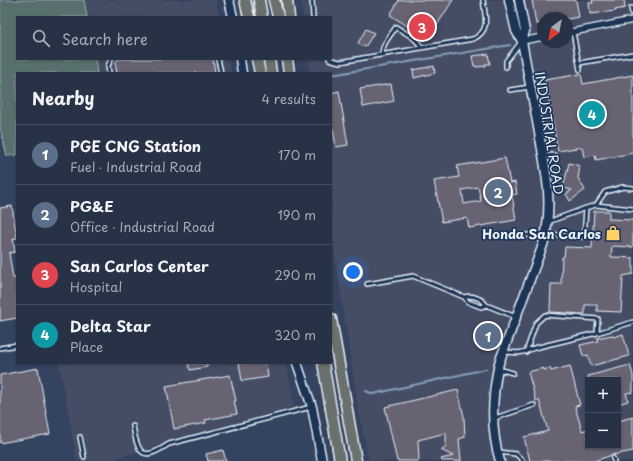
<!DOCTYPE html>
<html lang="en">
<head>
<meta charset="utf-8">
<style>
	:root { --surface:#273247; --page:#2f3a4e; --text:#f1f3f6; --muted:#a4aab4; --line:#434d60; --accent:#e797bd }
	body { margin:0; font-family:"Playpen Sans",sans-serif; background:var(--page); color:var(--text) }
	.controls { position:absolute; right:12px; bottom:12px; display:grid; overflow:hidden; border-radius:0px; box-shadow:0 1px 3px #0004 }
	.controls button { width:36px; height:36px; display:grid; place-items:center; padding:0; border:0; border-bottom:1px solid var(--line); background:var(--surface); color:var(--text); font:20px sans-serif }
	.compass { position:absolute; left:537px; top:12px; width:36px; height:36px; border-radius:50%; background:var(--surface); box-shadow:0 1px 3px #0004; rotate:212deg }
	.you { position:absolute; left:353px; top:272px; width:14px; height:14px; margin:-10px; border:3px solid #fff; border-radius:50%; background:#1a73e8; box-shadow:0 0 0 6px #1a73e833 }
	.badge { display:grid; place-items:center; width:26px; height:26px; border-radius:50%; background:var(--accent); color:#fff; font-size:13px; font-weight:700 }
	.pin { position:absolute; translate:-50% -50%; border:2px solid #fff; box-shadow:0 1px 4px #0006 }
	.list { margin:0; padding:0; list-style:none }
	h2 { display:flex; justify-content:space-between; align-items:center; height:52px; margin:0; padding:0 16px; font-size:17px }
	h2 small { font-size:13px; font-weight:400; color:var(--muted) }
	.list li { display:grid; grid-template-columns:26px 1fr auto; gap:12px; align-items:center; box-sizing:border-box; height:60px; padding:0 16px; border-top:1px solid var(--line) }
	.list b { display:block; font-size:15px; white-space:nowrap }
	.list p { margin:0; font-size:13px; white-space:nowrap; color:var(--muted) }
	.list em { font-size:13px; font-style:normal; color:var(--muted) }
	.icon { flex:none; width:22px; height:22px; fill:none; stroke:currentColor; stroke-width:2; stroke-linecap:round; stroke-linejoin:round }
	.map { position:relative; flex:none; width:633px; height:461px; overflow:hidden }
	.search { position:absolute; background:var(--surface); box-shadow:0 1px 3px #0004; left:16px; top:16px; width:316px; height:44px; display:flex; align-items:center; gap:10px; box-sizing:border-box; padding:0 14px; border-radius:0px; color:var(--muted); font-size:15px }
	.panel { position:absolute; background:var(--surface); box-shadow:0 1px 3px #0004; left:16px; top:72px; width:316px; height:292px; border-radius:0px }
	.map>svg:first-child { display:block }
	.built { fill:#444d65; fill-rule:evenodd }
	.green { fill:#58706d; stroke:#a0b0b2 }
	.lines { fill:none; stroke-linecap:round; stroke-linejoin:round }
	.stream { stroke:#85a1b7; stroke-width:2 }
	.building { fill:#686473; stroke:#e8f1f8; fill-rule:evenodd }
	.lane-casing { stroke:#e8f1f8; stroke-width:6 }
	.street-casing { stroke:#e8f1f8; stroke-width:8 }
	.secondary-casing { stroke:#e8f1f8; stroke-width:11 }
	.highway-casing { stroke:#e8f1f8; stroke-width:13 }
	.lane { stroke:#1d3557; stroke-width:3 }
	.street { stroke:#1d3557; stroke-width:5.5 }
	.secondary { stroke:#1d3557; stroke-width:8 }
	.highway { stroke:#6b706d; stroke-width:10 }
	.labels { text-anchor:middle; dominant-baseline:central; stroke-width:3.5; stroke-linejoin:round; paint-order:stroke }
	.street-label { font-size:13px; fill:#e8f1f8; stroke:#1d3557 }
	.poi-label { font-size:13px; font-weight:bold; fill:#e8f1f8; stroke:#1d3557; text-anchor:end }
</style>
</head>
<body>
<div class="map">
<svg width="633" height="461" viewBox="0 0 633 461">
	<rect width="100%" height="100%" fill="#34435f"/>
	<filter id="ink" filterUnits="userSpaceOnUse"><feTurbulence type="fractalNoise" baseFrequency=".025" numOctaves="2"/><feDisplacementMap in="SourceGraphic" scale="8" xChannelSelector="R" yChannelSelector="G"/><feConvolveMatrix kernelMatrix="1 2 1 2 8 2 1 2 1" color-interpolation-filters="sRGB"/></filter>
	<g filter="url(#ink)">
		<path class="built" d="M84,0H216L219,17H87Z
			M301,0H633V461H369L359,413L331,232V73H310L309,59H331V17H303ZM543,18H567V42H543ZM588,380H618V446H588Z
			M95,59H228L231,73H97Z
			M59,363H287L294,407L105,461H77Z"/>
		<path class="green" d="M0,0H84L87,17H17V59H95L97,73H17V155L7,156L0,128Z"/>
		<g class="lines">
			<path class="stream" d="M331,75L510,45
				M366,391L373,394L486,369"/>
		</g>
		<path class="building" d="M399,0H453L428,39L390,15Z
			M532,0H576L579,17L567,19V18H543V23L536,24Z
			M592,0H624L625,8L615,10L616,11L590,14L589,3H593Z
			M366,29L374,33L365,47L358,43Z
			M488,54L490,64H485L486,66L476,67V66H474L472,56Z
			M118,59H213L215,73H117L115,63Z
			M434,66L435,73L414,78L413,70Z
			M581,74L583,84L633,75V153L596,160L595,155L584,157L582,147L558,151L545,80Z
			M391,84L394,101L363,107L360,89Z
			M339,91L348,145L336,147L333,129H331V93Z
			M505,158L510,183L515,182L517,194L512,195L516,220L469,228L467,218L442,222L434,181L459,177L457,166ZM478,187L481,201L464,204L462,190Z
			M569,163L580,166L578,178L585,190L570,201L566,194L572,190L563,188Z
			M12,206L17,238L13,239L15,252L9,253L13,278H17V318L0,321V208Z
			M594,211H609V219L633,220V247L612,246L611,257L633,258V274L623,276L621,312L597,311V305H585V314L550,312L551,284H561L562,257H564L565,247L592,248Z
			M623,334L629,356L591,366L588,355L583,356L580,345L598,341L597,338L612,335L613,337Z
			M188,363H207V367L190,370Z
			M239,363H266L268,377L242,381Z
			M630,365L633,375V392L626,393L628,401L618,404V380H589L588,376Z
			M570,366L580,405L575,406L582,431L588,429V446H618V421L633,417V451L612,455L594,461H530L524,437L548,431L539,400L536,401L528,372L544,368V370L550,368L551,371Z
			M38,368L50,434L0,443V375Z
			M230,375L236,401H234L237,414L205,420L206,423L174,429L166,386Z
			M458,390L464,417L465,437L459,439L461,461H442L441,459L453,456L441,450L446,446V433L418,440L419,461H397L385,407Z
			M223,450L226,461H208L206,454Z"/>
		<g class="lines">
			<g class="lane-casing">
				<path id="lane" d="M312,0L313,17
					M631,8L633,18
					M573,32L580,70
					M382,55C381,45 391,35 396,27C404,33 418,38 421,48
					M218,59L221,73
					M329,59L340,62L473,39C491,31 485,16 483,0
					M579,63L633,54
					M506,67V61L521,42
					M109,73L108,66L111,59
					M510,90L530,87
					M544,156L554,155
					M596,205L605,192L623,187L633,188
					M586,208L596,205L633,209
					M546,234L584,237L586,208L548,222
					M512,236L529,235L543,238
					M367,284L413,276L464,297L468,302L481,307L486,305C482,298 472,295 464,297
					M486,305L516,317
					M597,333L633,322
					M0,348L17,345
					M504,352C518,353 520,354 534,348L597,333L598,319L545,315L536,323L526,352
					M498,369L513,373
					M495,418L534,405
					M133,426C138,456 143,461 169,444L311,407
					M80,437L84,457
					M498,452L516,454L523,461
					M613,458L614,461"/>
			</g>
			<g class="street-casing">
				<path id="street" d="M567,33L633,20
					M522,41L543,37"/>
			</g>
			<g class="secondary-casing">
				<path id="secondary" d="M229,0L233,17
					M519,0L525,31L522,41
					M240,59L242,73
					M297,363L312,407L322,461
					M500,461C490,429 492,395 499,363L544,242C554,200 545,168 538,127C533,99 527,70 522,41L516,31L509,0"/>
			</g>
			<g class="highway-casing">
				<path id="highway" d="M245,0L249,17
					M259,0L262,17
					M274,0L278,17
					M287,0L289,17
					M257,59L260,73
					M269,59L271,73
					M287,59L289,73
					M331,319L356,461
					M323,363L340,461"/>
			</g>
			<use href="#lane" class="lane"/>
			<use href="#street" class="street"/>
			<use href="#secondary" class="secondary"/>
			<use href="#highway" class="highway"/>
		</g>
	</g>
	<defs>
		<g id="shop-bare" transform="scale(1.2)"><path d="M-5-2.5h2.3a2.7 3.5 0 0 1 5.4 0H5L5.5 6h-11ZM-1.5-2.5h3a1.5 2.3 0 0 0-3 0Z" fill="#ffd166" stroke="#1d3557" stroke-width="2.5" paint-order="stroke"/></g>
	</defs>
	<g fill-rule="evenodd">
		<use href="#shop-bare" x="613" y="233"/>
	</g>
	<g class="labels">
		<g class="street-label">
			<text transform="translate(550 133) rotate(81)">INDUSTRIAL ROAD</text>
		</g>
		<g class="poi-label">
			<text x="601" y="233">Honda San Carlos</text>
		</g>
	</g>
</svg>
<div class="controls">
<button>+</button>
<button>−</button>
</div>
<svg class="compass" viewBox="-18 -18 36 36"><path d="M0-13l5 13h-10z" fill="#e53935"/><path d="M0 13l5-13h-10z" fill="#a4aab4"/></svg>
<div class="you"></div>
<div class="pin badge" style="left:488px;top:336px;background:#5c6f8a">1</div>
<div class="pin badge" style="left:498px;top:192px;background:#5c6f8a">2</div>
<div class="pin badge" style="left:422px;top:27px;background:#e0444e">3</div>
<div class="pin badge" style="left:592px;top:114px;background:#0f9aa8">4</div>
<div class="search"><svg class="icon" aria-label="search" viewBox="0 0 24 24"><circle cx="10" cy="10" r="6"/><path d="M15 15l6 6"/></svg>Search here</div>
<section class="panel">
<h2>Nearby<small>4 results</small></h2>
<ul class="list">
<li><span class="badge" style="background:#5c6f8a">1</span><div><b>PGE CNG Station</b><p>Fuel · Industrial Road</p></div><em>170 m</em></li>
<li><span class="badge" style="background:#5c6f8a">2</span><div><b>PG&amp;E</b><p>Office · Industrial Road</p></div><em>190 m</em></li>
<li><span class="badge" style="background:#e0444e">3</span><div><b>San Carlos Center</b><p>Hospital</p></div><em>290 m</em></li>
<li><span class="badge" style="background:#0f9aa8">4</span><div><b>Delta Star</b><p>Place</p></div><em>320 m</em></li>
</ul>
</section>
</div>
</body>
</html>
